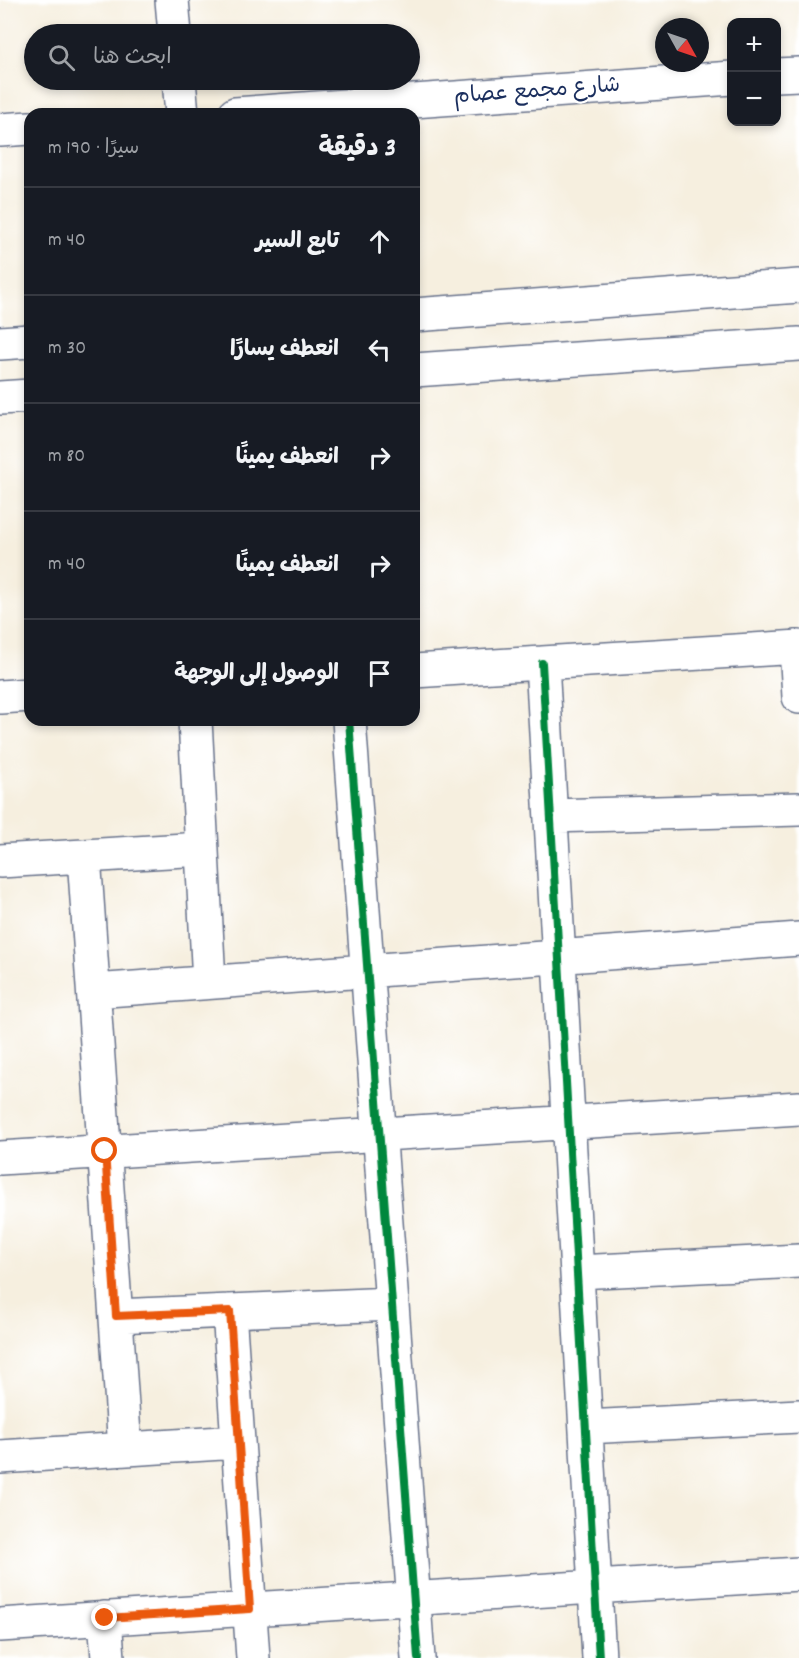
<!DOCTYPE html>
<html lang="ar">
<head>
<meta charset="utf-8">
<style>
	:root { --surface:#171b24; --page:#242831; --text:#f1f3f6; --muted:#9ea1a6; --line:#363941 }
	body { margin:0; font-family:Dekko,"Playpen Sans Arabic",sans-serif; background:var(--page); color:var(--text); direction:rtl }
	.controls { position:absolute; right:18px; top:18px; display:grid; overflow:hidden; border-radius:12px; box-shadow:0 3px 9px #0003 }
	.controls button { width:54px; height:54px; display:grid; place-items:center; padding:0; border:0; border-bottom:2px solid var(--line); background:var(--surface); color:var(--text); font:30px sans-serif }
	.compass { position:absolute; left:655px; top:18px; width:54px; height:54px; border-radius:50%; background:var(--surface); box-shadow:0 3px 9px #0003; rotate:130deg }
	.stop { position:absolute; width:18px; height:18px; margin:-14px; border:4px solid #ea580c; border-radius:50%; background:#fff }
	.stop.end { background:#ea580c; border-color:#fff; box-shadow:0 2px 6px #0008 }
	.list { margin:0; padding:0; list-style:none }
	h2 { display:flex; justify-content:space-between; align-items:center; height:78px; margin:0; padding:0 24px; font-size:26px }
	h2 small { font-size:20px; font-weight:400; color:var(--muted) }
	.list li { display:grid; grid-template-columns:39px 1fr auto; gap:18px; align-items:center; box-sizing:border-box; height:108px; padding:0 24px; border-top:2px solid var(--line) }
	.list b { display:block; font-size:22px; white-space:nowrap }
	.list em { font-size:20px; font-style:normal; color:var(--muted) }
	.icon { flex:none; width:33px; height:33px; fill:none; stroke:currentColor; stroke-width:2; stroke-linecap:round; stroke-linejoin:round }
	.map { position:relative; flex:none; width:799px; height:1658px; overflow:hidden; direction:ltr }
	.search { position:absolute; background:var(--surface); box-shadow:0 3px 9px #0003; left:24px; top:24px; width:396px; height:66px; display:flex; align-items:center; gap:15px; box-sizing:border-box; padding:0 21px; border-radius:33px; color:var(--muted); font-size:22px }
	.panel { position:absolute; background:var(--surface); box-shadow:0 3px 9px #0003; left:24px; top:108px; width:396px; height:618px; border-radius:18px; direction:rtl }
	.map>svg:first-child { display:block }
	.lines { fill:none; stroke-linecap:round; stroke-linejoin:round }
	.minor-casing { stroke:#68728b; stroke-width:36 }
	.major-casing { stroke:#68728b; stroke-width:36 }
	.minor { stroke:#fff; stroke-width:33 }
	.major { stroke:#fff; stroke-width:33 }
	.cycleway-casing { stroke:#fff; stroke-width:11 }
	.cycleway { stroke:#00873e; stroke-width:8 }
	.route { stroke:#ea580c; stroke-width:8 }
	.labels { text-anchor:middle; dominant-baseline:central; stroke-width:4.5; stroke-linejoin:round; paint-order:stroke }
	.street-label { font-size:22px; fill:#1b2f5e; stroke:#fff }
</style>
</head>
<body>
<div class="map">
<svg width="799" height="1658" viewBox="0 0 799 1658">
	<rect width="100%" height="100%" fill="#fff"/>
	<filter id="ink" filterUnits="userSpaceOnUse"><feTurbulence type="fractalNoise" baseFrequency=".0167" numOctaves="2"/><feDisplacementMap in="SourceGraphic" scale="12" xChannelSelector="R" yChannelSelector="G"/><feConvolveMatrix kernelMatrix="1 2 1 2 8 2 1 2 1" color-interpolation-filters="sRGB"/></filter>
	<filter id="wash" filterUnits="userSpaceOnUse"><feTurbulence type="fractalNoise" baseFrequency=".008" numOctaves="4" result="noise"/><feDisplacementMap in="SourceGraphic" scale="24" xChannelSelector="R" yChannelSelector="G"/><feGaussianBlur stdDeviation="1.35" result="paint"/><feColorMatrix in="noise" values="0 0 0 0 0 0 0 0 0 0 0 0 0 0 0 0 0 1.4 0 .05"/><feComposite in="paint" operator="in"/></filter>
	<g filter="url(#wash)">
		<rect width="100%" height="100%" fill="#f6efdf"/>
	</g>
	<g filter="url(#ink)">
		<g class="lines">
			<g class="minor-casing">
				<path id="minor" d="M172,0L175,34
					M776,75L799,74
					M179,80L182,114
					M235,114L732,78
					M0,130L30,128
					M796,647L799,697
					M542,663L599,1658
					M414,671L799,647
					M0,697L30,695
					M195,720L209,982
					M349,720L418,1658
					M551,816L799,809
					M84,856L125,1449
					M0,861L202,849
					M94,991L799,939
					M0,1158L799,1108
					M577,1272L799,1261
					M229,1311L253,1658
					M116,1316L392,1304
					M586,1427L799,1416
					M0,1457L238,1442
					M105,1618L108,1658
					M0,1625L799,1574"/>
			</g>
			<g class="major-casing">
				<path id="major" d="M414,315L799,286
					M0,343L30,341
					M414,370L799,344
					M0,398L30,396"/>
			</g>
			<use href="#minor" class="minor"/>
			<use href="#major" class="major"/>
			<g class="cycleway-casing">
				<path id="cycleway" d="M542,663L599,1658
					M349,720L418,1658"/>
			</g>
			<use href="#cycleway" class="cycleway"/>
		</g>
	</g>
	<g class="lines" filter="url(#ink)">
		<path class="route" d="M105,1151L116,1316L230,1311L250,1609L105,1618"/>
	</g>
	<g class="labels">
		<g class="street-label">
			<text transform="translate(537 92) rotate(-4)">شارع مجمع عصام</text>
		</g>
	</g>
</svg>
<div class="controls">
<button>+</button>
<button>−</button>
</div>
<svg class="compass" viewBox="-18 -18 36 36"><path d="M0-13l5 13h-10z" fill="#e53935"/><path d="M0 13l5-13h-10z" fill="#9ea1a6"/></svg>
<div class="stop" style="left:105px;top:1151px"></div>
<div class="stop end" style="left:105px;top:1618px"></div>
<div class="search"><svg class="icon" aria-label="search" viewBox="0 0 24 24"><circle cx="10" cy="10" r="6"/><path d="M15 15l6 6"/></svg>ابحث هنا</div>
<section class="panel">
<h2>3 دقيقة<small>سيرًا · 190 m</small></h2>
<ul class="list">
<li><svg class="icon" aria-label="ahead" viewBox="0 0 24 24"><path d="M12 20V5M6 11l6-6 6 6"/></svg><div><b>تابع السير</b></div><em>40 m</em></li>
<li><svg class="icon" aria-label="left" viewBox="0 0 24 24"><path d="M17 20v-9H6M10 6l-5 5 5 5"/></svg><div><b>انعطف يسارًا</b></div><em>30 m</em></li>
<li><svg class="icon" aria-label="right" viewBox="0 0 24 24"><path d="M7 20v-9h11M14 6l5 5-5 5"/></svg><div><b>انعطف يمينًا</b></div><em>80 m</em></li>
<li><svg class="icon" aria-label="right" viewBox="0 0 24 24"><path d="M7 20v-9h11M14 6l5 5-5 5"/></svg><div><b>انعطف يمينًا</b></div><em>40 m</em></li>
<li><svg class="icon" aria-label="arrive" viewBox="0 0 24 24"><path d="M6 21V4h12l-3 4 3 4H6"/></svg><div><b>الوصول إلى الوجهة</b></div></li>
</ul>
</section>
</div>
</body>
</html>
